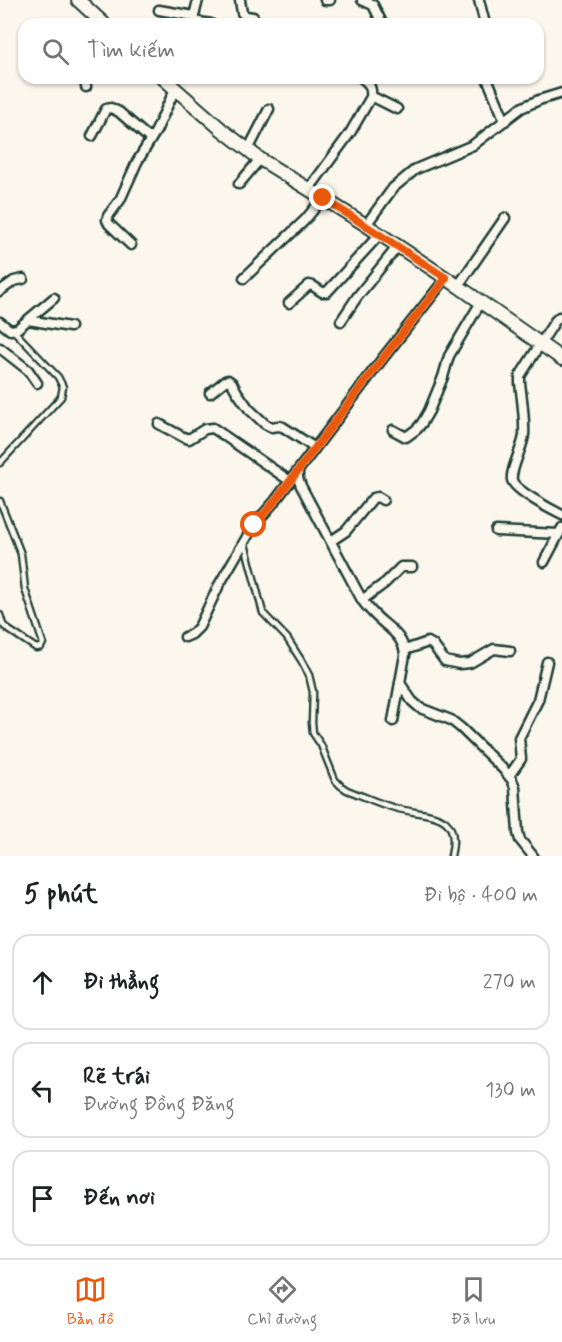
<!DOCTYPE html>
<html lang="vi">
<head>
<meta charset="utf-8">
<style>
	:root { --surface:#fff; --page:#f2f2f2; --text:#202124; --muted:#757577; --line:#e0e0e0; --accent:#ea580c }
	body { margin:0; font-family:Mynerve,sans-serif; background:var(--page); color:var(--text) }
	.stop { position:absolute; width:18px; height:18px; margin:-14px; border:4px solid #ea580c; border-radius:50%; background:#fff }
	.stop.end { background:#ea580c; border-color:#fff; box-shadow:0 2px 6px #0008 }
	.list { margin:0; padding:0; list-style:none }
	h2 { display:flex; justify-content:space-between; align-items:center; height:78px; margin:0; padding:0 24px; font-size:26px }
	h2 small { font-size:20px; font-weight:400; color:var(--muted) }
	.list li { display:grid; grid-template-columns:39px 1fr auto; gap:18px; align-items:center; box-sizing:border-box; height:96px; margin:0 12px 12px; padding:0 12px; border:2px solid var(--line); border-radius:18px }
	.list b { display:block; font-size:22px; white-space:nowrap }
	.list p { margin:0; font-size:20px; white-space:nowrap; color:var(--muted) }
	.list em { font-size:20px; font-style:normal; color:var(--muted) }
	.icon { flex:none; width:33px; height:33px; fill:none; stroke:currentColor; stroke-width:2; stroke-linecap:round; stroke-linejoin:round }
	.map { position:relative; flex:none; width:562px; height:856px; overflow:hidden }
	.search { position:absolute; background:var(--surface); box-shadow:0 2px 4px #0004; left:18px; right:18px; top:18px; height:66px; display:flex; align-items:center; gap:15px; box-sizing:border-box; padding:0 21px; border-radius:18px; color:var(--muted); font-size:22px }
	.sheet { height:402px; background:var(--surface) }
	nav { display:flex; justify-content:space-around; align-items:center; box-sizing:border-box; height:84px; border-top:2px solid var(--line); background:var(--surface); font-size:16px; color:var(--muted) }
	nav a { display:grid; justify-items:center; gap:3px }
	nav .on { color:var(--accent) }
	.map>svg:first-child { display:block }
	.lines { fill:none; stroke-linecap:round; stroke-linejoin:round }
	.lane-casing { stroke:#1f3d34; stroke-width:9 }
	.street-casing { stroke:#1f3d34; stroke-width:13 }
	.secondary-casing { stroke:#1f3d34; stroke-width:16 }
	.lane { stroke:#fbf7ec; stroke-width:4.5 }
	.street { stroke:#fbf7ec; stroke-width:8 }
	.secondary { stroke:#fbf7ec; stroke-width:12 }
	.route { stroke:#ea580c; stroke-width:8 }
</style>
</head>
<body>
<div class="map">
<svg width="562" height="856" viewBox="0 0 562 856">
	<rect width="100%" height="100%" fill="#fbf7ec"/>
	<filter id="ink" filterUnits="userSpaceOnUse"><feTurbulence type="fractalNoise" baseFrequency=".0167" numOctaves="2"/><feDisplacementMap in="SourceGraphic" scale="12" xChannelSelector="R" yChannelSelector="G"/><feConvolveMatrix kernelMatrix="1 2 1 2 8 2 1 2 1" color-interpolation-filters="sRGB"/></filter>
	<g filter="url(#ink)">
		<g class="lines">
			<g class="lane-casing">
				<path id="lane" d="M0,463L61,397L63,387L58,377L14,331
					M0,501L21,554L25,589L43,643L41,647L36,648L9,630L3,625L0,615
					M245,544L263,613L287,638L301,660L309,675L313,692L312,723L313,733L321,745L335,780L341,786L347,790C363,796 379,804 395,808C427,817 462,809 451,856"/>
			</g>
			<g class="street-casing">
				<path id="street" d="M240,0L242,13L246,16L253,17
					M325,0H330
					M362,0L373,5L381,21
					M479,0L485,24
					M159,10L194,16
					M193,21L211,24
					M192,24L198,0
					M85,78L86,87
					M362,78C370,84 372,88 371,97
					M487,78L505,121
					M92,136L106,109L111,108L119,112L150,139
					M248,150L269,109
					M239,184L260,159
					M309,189L350,133L371,97L375,98L397,109
					M366,225L393,188L416,169L473,145L521,108L539,100L562,93
					M131,245L109,224L107,220L108,216L120,200L137,162L156,131L175,89
					M244,278L305,220L323,198
					M458,286L505,218
					M0,291L14,281L23,279
					M289,303L309,285L313,286L322,292H327L380,234
					M562,317H559L555,321L520,376V383C522,400 525,418 524,435C523,447 510,470 512,480C514,490 552,510 562,515
					M28,320L70,327
					M341,321L357,297L398,246
					M0,322L10,330L17,329L54,298
					M0,348L28,370L37,383
					M210,393L225,381L228,380L232,383L237,392L249,409L265,424L271,427L279,426L283,427L315,448
					M159,424L183,437L189,439L205,429L213,428L290,481
					M393,430L406,437L417,429L422,423L429,411L443,377L449,356L481,302
					M298,471V478L301,486L362,600C365,604 368,608 372,612C384,626 404,634 405,655L393,721
					M496,531L559,534
					M331,541L346,531L373,498L378,497L383,500
					M544,562L562,528
					M362,600L385,583L401,567H412
					M185,637L192,634L199,627L219,585L254,525L275,501L383,358L446,278
					M405,650L428,642L433,645L445,661L459,664L470,663L494,649L510,651
					M400,683L412,701L420,708L451,720L461,728L504,770L512,780L515,787L518,833L520,840L533,856
					M509,776L521,759L519,738L538,700L547,662"/>
			</g>
			<g class="secondary-casing">
				<path id="secondary" d="M78,0L104,24
					M163,78L221,129L260,159L366,225L458,286L562,359"/>
			</g>
			<use href="#lane" class="lane"/>
			<use href="#street" class="street"/>
			<use href="#secondary" class="secondary"/>
		</g>
	</g>
	<g class="lines" filter="url(#ink)">
		<path class="route" d="M254,525L275,501L383,358L446,278L323,198"/>
	</g>
</svg>
<div class="stop" style="left:254px;top:525px"></div>
<div class="stop end" style="left:323px;top:198px"></div>
<div class="search"><svg class="icon" aria-label="search" viewBox="0 0 24 24"><circle cx="10" cy="10" r="6"/><path d="M15 15l6 6"/></svg>Tìm kiếm</div>
</div>
<section class="sheet">
<h2>5 phút<small>Đi bộ · 400 m</small></h2>
<ul class="list">
<li><svg class="icon" aria-label="ahead" viewBox="0 0 24 24"><path d="M12 20V5M6 11l6-6 6 6"/></svg><div><b>Đi thẳng</b></div><em>270 m</em></li>
<li><svg class="icon" aria-label="left" viewBox="0 0 24 24"><path d="M17 20v-9H6M10 6l-5 5 5 5"/></svg><div><b>Rẽ trái</b><p>Đường Đồng Đăng</p></div><em>130 m</em></li>
<li><svg class="icon" aria-label="arrive" viewBox="0 0 24 24"><path d="M6 21V4h12l-3 4 3 4H6"/></svg><div><b>Đến nơi</b></div></li>
</ul>
</section>
<nav>
<a class="on"><svg class="icon" aria-label="map" viewBox="0 0 24 24"><path d="M3 6l6-2 6 2 6-2v14l-6 2-6-2-6 2zM9 4v14M15 6v14"/></svg>Bản đồ</a>
<a><svg class="icon" aria-label="directions" viewBox="0 0 24 24"><path d="M12 3l9 9-9 9-9-9zM9 14v-3h6M13 9l2 2-2 2"/></svg>Chỉ đường</a>
<a><svg class="icon" aria-label="saved" viewBox="0 0 24 24"><path d="M7 4h10v16l-5-4-5 4z"/></svg>Đã lưu</a>
</nav>
</body>
</html>
